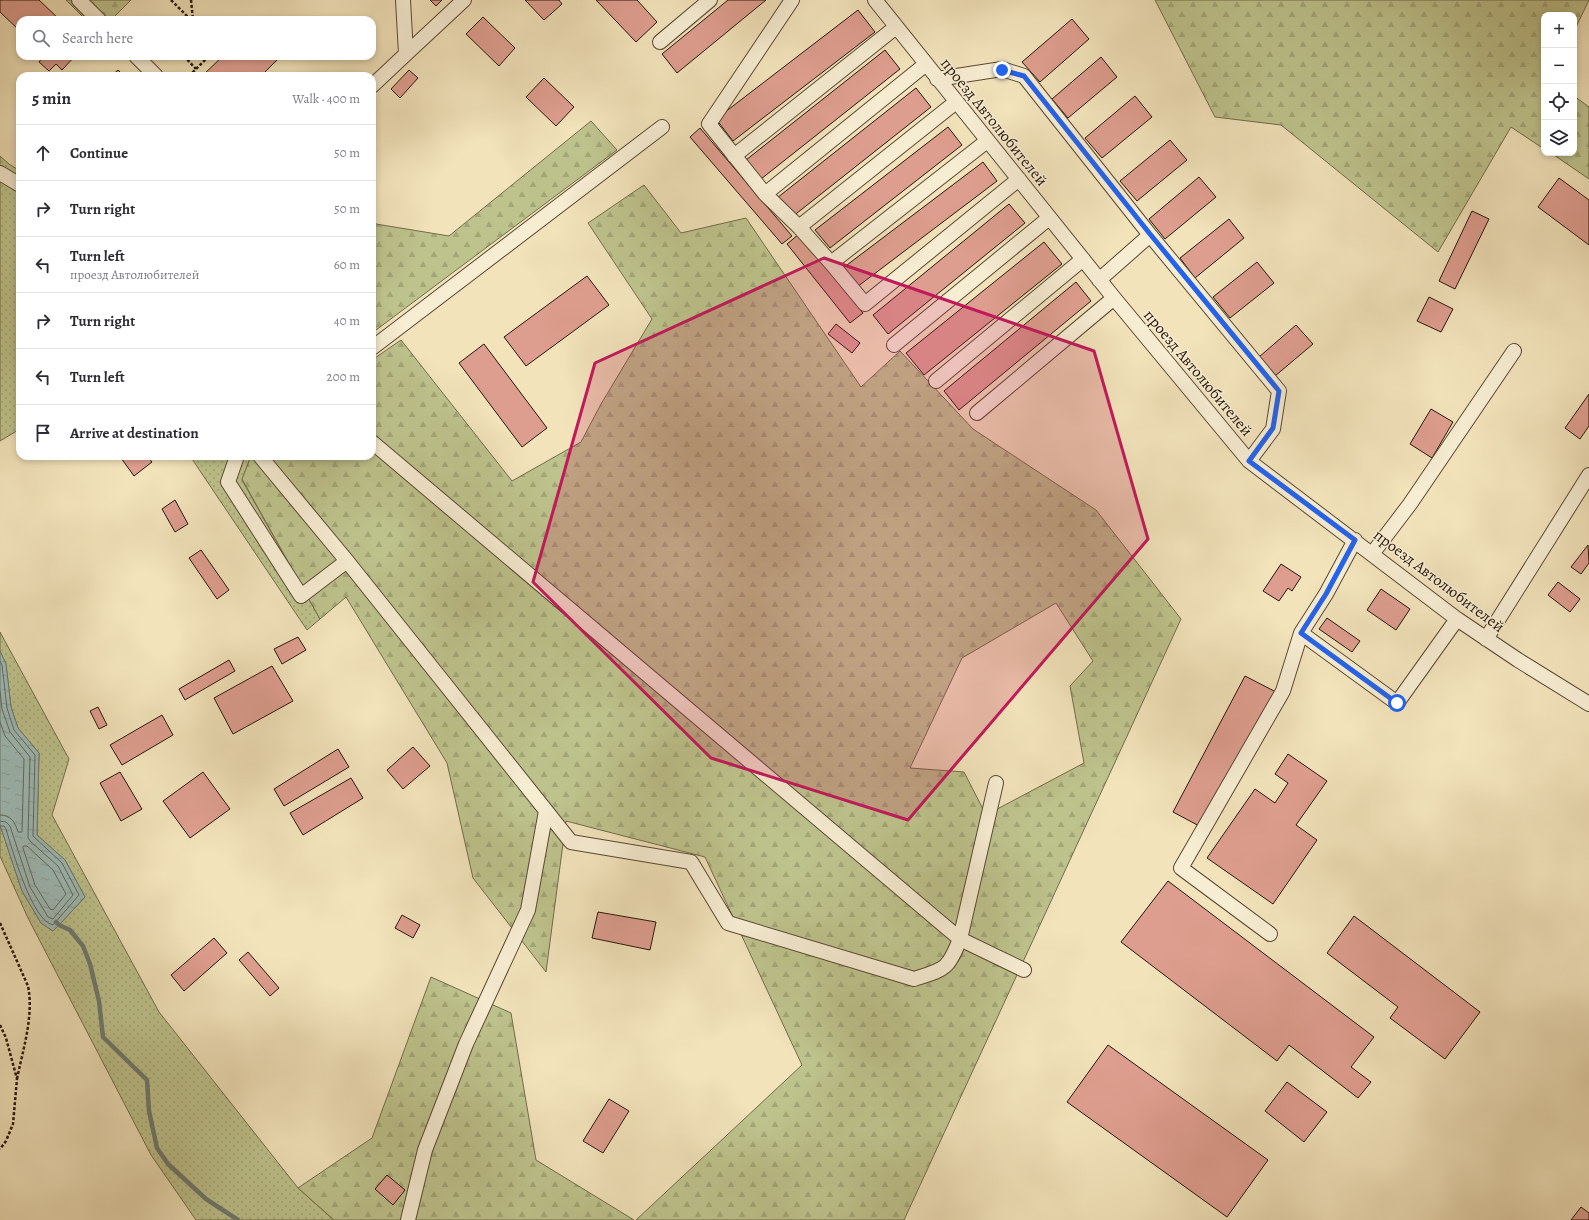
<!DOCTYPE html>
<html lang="en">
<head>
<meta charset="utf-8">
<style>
	:root { --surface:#fff; --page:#f2f2f3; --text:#2b2b33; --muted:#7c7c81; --line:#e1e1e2 }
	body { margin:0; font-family:Alegreya,serif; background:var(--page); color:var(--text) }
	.controls { position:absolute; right:12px; top:12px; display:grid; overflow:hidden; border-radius:8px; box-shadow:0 2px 6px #0003 }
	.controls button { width:36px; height:36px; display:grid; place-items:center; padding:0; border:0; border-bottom:1px solid var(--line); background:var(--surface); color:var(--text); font:20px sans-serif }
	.stop { position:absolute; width:12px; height:12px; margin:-9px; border:3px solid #2563eb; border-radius:50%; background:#fff }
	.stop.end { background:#2563eb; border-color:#fff; box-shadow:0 1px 4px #0008 }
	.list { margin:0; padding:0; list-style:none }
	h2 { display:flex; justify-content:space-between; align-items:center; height:52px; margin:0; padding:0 16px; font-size:17px }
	h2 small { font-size:13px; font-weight:400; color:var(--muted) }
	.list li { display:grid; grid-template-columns:26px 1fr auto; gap:12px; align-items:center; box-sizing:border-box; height:56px; padding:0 16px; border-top:1px solid var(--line) }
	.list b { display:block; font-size:15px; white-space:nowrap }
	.list p { margin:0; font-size:13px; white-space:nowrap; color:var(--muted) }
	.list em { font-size:13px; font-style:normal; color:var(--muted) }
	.icon { flex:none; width:22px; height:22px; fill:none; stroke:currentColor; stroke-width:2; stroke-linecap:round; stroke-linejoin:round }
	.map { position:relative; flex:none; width:1589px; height:1220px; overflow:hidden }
	.search { position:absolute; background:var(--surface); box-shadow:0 2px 6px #0003; left:16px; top:16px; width:360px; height:44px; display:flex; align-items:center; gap:10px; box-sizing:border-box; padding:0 14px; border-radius:12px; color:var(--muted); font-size:15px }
	.panel { position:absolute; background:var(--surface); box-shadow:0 2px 6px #0003; left:16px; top:72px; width:360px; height:388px; border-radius:12px }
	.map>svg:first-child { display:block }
	.grass { fill:url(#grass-dots); stroke:#726c4a }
	.forest { fill:url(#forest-firs); stroke:#726c4a; fill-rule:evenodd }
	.water { fill:url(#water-ripples); stroke:#6e7a71 }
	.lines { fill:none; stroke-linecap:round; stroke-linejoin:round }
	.shore { stroke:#626960; stroke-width:1 }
	.stream { stroke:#6e7a71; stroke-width:4.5 }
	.building { fill:#de9e8f; stroke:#271606 }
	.minor-casing { stroke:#5a4933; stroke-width:16 }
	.path { stroke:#271606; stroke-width:2.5; stroke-dasharray:3 2; stroke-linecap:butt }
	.minor { stroke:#f7edd3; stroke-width:14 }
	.route { stroke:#2563eb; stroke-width:5 }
	.marked { fill:#c2185b; fill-opacity:0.2; stroke:#c2185b; stroke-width:3; stroke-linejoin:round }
	.labels { text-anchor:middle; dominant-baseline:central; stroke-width:3; stroke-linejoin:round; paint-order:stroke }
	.street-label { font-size:16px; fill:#271606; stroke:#f7edd3 }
</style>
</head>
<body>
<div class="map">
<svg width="1589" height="1220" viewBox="0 0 1589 1220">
	<defs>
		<pattern id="grass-dots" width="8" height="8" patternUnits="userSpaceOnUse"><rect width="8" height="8" fill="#bec38d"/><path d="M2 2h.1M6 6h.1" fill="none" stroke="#a3a778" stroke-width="1.8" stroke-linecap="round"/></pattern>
		<pattern id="forest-firs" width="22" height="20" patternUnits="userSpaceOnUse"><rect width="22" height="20" fill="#bec38d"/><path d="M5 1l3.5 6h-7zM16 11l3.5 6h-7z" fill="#a3a778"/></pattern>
		<pattern id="water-ripples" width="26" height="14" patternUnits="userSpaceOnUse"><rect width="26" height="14" fill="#9ebcb9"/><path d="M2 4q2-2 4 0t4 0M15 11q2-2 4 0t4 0" fill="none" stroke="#88a19e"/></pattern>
	</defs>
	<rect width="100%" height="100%" fill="#f2e3bb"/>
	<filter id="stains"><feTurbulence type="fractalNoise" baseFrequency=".005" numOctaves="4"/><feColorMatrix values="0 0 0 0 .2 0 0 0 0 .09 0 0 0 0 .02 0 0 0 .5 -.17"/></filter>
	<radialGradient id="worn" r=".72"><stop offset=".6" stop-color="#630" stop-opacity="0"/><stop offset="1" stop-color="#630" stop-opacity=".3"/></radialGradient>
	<path class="grass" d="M0,156L9,164L20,171V429L0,441Z
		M190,456H251L242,480L320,619L307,630Z
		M0,632L69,759L52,815L159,1012L298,1188L334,1220H196L151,1155L28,918L0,856V825L22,891L41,923L53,931L59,925L85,897L65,860L37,835L39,753L18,728L11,707L6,664L0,651Z"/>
	<path class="forest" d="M66,0H131L111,20H86Z
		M1155,0H1589L1574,31V15H1544V149L1511,127L1438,252L1281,125L1215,117Z
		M1574,96L1589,107V179L1551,153H1574Z
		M591,121L617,150L372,333V218L376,224L449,236Z
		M644,185L681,233L746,218L861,387L900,351L973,429L1096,510L1181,619L904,1220H636L802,1065L705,857L566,821L546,972L473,878L447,763L346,597L320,619L242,479L251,456H372V360L401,340L512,481L581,442L601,404L652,319L588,223ZM1056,603L1093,661L1070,686L1084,763L986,815L964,772L910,768L962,658Z
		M431,977L511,1013L536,1160L634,1220H334L298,1188L372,1138Z"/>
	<path class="water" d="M0,651L6,664L11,707L18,728L39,753L37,835L65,860L85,897L59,925L53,931L41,923L22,891L0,825Z"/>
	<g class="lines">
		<path class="shore" d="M0,661L2,665L7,708L14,730L35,755L33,836L62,863L79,895L53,925C32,921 12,849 6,829L4,826H0
			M0,691L2,709L10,732L30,757L28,838L31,842L58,866L73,895L53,919L48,917L30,887L10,826L6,822L0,821
			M0,722L5,736L24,759L22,832H18C15,822 11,815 0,815
			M24,846H27L53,870L66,894L53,910L50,909L35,885L23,848Z"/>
		<path class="stream" d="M56,922L59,925L70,930L83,946L90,964L99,1001L103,1037L147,1080L149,1111L157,1148L168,1164L206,1199L238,1220"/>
	</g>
	<path class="building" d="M0,0H39L60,20H20V31L0,12Z
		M430,0H442L436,6Z
		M525,0H559L562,4L544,20Z
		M596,0H637L657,22L636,42Z
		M728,0H766L677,73L662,54Z
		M858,10L875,32L733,141L716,119Z
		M483,17L515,48L499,66L466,34Z
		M1072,19L1089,39L1040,82L1022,62Z
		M885,50L900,69L761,179L746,160Z
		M44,56H75L62,70L56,64L49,71L39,62Z
		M223,56H275L278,59L261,76H202Z
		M1101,57L1117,77L1068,118L1052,99Z
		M118,70L124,76H111Z
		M409,70L418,78L400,98L391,89Z
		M544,78L574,107L556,126L526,97Z
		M916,88L931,107L792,217L777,198Z
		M1135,96L1152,117L1102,158L1085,138Z
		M948,127L962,145L830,248L815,230Z
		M700,128L792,236L782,244L690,137Z
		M1170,140L1187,160L1137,201L1120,181Z
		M983,162L997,181L857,287L843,268Z
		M1199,177L1216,197L1165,239L1149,219Z
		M1559,178L1589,200V245L1538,207Z
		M1009,204L1025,223L888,334L873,315Z
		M1472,211L1489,219L1455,289L1439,281Z
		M1229,219L1244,238L1195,278L1180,258Z
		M799,234L863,313L850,323L787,244Z
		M1044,242L1062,264L924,375L906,353Z
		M1257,262L1274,283L1230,318L1213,297Z
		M587,276L609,305L526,366L504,337Z
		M1076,282L1091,301L959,410L944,391Z
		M1429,297L1453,309L1441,332L1417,321Z
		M836,324L860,343L852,353L828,334Z
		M1296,325L1313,344L1275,376L1259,357Z
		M484,344L547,428L522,447L459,363Z
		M1589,394V426L1580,439L1565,428Z
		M1431,409L1453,422L1432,458L1410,444Z
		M124,456H147L152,462L134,476L121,458Z
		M175,500L188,524L175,532L162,509Z
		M1588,545L1589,563L1581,574L1571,567Z
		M201,550L229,590L217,599L189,558Z
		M1281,564L1301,577L1292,591L1288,588L1279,601L1263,591Z
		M1558,582L1580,599L1570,612L1548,595Z
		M1381,589L1410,609L1396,630L1367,610Z
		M1327,618L1360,641L1352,652L1319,629Z
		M298,637L306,650L282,664L274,649Z
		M229,660L235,671L185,700L179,689Z
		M272,666L293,701L233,734L214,698Z
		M1245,676L1276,692L1203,828L1173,812Z
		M98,707L107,725L99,729L90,711Z
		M162,715L173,735L122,765L110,745Z
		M413,747L430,766L403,789L387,770Z
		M338,749L349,767L284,806L274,789Z
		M1288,754L1327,781L1296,825L1317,840L1273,904L1207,858L1255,789L1275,803L1288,783L1275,774Z
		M120,772L142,809L121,821L100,783Z
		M203,772L230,809L190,838L163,801Z
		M351,778L363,798L303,835L290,813Z
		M1168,881L1374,1037L1351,1067L1371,1082L1358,1098L1289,1045L1277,1061L1121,942Z
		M598,912L656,922L650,950L592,938Z
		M402,915L420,925L413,938L395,928Z
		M1354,916L1480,1012L1445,1059L1390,1018L1398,1007L1327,953Z
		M214,938L227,953L184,991L171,975Z
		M248,952L279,988L270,996L239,960Z
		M1108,1045L1268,1160L1227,1217L1067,1102Z
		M1287,1082L1327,1112L1304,1142L1265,1111Z
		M609,1099L629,1111L603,1153L583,1141Z
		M387,1175L405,1190L393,1205L375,1189Z
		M1581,1207L1589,1213V1220H1571Z"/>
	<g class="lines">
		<g class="minor-casing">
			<path id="minor" d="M79,0L99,20
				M792,0L709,124L765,194L799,227L831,263L865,304L1019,179
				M875,0L1114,298L1249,461L1457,619L1518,660L1589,704
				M660,42L710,0
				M406,54L464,0
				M136,56L156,76
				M937,79L1002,69L1024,76L1150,235L1279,391L1273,429L1249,461
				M372,86L406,54L403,0
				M734,156L896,27
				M0,173L20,185
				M765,194L926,64
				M799,227L956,102
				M831,263L987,141
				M1099,280L1150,235
				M894,345L1049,218
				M372,348L662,127
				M936,381L1083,259
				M977,413L1114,298
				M372,442L960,939L1024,970
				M237,456L228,482L301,596L347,561
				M260,456L347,561L571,842L691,862L728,923L914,979C945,969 948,970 960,939L996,783
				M1372,554L1410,504L1514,351
				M1301,633L1326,594L1355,540
				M1486,639L1589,475
				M1270,934L1181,868L1283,691L1301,633L1397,703L1457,619
				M408,1220L425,1150L466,1044L528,910L546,811"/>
		</g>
		<path class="path" d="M171,0L191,20
			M191,0L193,20
			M125,18L160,20
			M184,56L196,69
			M202,56L204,61
			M189,76L209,56
			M0,923L28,986C34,1016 23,1049 17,1079
			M0,1025L6,1038L17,1079L13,1124L6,1141L0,1149"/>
		<use href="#minor" class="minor"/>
	</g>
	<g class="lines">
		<path class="route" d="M1002,70L1024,76L1150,234L1279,391L1273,428L1249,461L1355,540L1326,594L1301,633L1397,703"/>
	</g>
	<path class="marked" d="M824,258L1094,351L1148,539L908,820L711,758L533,582L595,363Z"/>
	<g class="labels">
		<g class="street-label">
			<text transform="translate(994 122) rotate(51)">проезд Автолюбителей</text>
			<text transform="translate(1198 373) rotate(50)">проезд Автолюбителей</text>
			<text transform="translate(1439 581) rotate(37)">проезд Автолюбителей</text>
		</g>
	</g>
	<rect width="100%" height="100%" filter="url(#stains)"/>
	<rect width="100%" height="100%" fill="url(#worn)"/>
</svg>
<div class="controls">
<button>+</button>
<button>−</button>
<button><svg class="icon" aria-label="locate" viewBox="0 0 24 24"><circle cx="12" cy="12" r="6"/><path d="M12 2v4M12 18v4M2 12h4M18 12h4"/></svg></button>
<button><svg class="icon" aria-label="layers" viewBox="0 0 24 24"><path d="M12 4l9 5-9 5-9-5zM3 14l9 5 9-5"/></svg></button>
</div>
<div class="stop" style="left:1397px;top:703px"></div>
<div class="stop end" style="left:1002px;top:70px"></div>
<div class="search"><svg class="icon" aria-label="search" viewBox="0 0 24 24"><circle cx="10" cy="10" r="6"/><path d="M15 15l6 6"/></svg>Search here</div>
<section class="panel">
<h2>5 min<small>Walk · 400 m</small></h2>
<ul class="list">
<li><svg class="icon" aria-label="ahead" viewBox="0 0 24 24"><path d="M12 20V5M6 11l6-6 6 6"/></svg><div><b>Continue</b></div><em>50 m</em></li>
<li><svg class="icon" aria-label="right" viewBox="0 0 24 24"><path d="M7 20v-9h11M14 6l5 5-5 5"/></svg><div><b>Turn right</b></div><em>50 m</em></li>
<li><svg class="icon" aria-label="left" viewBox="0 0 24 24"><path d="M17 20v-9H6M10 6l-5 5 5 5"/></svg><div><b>Turn left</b><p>проезд Автолюбителей</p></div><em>60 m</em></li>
<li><svg class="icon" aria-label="right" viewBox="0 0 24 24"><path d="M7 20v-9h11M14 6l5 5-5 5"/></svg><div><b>Turn right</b></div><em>40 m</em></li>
<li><svg class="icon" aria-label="left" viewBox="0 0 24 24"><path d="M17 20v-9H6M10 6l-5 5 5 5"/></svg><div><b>Turn left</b></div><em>200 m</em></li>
<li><svg class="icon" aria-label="arrive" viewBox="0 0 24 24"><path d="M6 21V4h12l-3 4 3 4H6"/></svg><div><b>Arrive at destination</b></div></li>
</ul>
</section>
</div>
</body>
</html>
